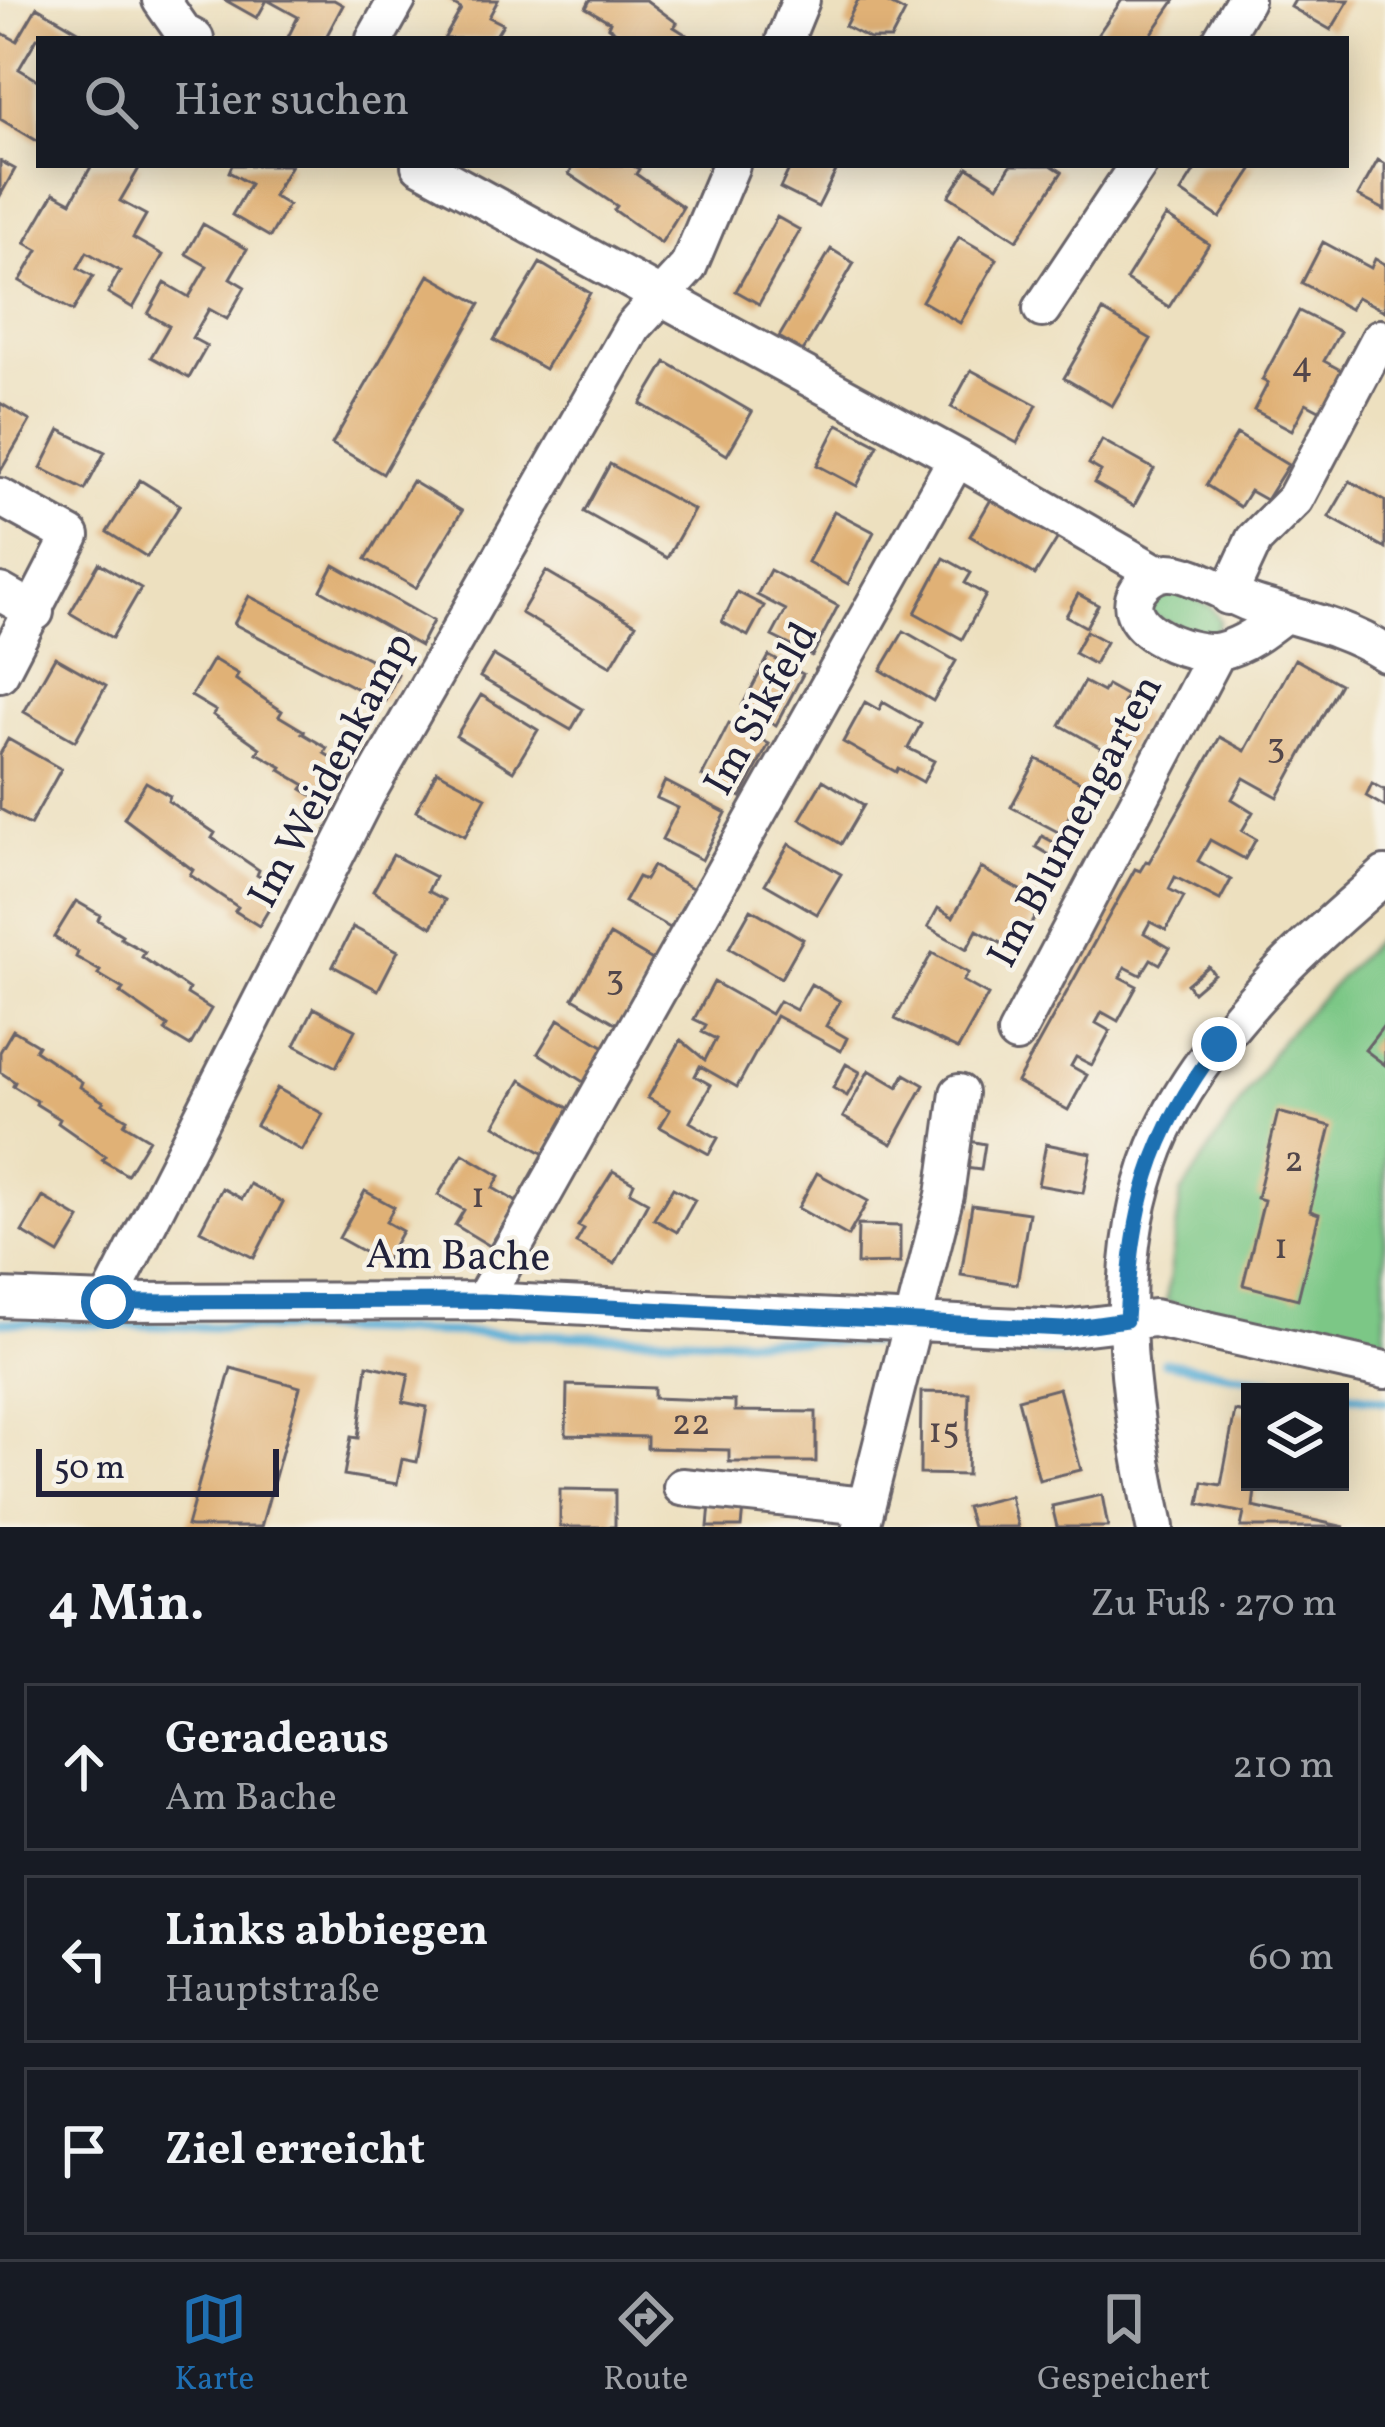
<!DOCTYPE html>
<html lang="de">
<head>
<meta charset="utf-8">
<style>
	:root { --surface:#171b24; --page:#242831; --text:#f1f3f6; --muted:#9ea1a6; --line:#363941; --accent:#1f6fb2 }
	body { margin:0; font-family:Vollkorn,serif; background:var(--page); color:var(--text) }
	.controls { position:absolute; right:36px; bottom:36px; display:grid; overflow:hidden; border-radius:0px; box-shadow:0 6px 30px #0003 }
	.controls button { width:108px; height:108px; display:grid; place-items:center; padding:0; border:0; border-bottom:3px solid var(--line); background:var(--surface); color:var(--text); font:60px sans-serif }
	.scale { position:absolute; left:36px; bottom:30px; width:243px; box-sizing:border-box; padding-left:12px; border:6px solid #22223b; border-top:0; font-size:33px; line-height:42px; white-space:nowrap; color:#22223b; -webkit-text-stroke:9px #f7f3e8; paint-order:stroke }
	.stop { position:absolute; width:36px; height:36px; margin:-27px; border:9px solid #1f6fb2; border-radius:50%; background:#fff }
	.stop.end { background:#1f6fb2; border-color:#fff; box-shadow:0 3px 12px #0008 }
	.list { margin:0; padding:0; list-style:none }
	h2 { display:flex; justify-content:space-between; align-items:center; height:156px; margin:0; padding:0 48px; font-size:51px }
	h2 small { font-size:39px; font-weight:400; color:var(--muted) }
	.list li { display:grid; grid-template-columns:78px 1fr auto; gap:36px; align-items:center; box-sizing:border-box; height:168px; margin:0 24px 24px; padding:0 24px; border:3px solid var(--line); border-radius:0px }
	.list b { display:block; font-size:45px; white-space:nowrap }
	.list p { margin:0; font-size:39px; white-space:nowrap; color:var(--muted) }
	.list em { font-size:39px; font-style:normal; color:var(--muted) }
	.icon { flex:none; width:66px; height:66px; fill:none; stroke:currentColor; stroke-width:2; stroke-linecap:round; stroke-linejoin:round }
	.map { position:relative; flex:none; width:1385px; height:1527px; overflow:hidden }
	.search { position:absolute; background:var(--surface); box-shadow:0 6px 30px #0003; left:36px; right:36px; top:36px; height:132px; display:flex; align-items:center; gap:30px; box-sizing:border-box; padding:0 42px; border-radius:0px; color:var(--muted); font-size:45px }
	.sheet { height:732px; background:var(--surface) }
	nav { display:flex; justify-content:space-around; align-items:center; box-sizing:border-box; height:168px; border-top:3px solid var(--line); background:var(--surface); font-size:33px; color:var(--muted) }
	nav a { display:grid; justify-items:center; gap:6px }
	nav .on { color:var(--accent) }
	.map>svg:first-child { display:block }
	.green { fill:#7cc786; stroke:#4f7460; stroke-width:3 }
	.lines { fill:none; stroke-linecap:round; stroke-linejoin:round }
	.stream { stroke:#5aaed6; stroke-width:9 }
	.building { fill:#e0b176 }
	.minor-casing { stroke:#696469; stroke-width:42 }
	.minor { stroke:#fff; stroke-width:36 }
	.route { stroke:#1f6fb2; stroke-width:15 }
	.labels { text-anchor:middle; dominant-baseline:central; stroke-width:9; stroke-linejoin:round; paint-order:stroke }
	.number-label { font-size:36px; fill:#52464a }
	.street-label { font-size:42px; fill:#22223b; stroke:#f7f3e8 }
</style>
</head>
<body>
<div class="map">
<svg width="1385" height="1527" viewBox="0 0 1385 1527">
	<rect width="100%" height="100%" fill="#f7f3e8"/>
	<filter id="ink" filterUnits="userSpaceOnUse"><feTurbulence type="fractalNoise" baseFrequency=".00833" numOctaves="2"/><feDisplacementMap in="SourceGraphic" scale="24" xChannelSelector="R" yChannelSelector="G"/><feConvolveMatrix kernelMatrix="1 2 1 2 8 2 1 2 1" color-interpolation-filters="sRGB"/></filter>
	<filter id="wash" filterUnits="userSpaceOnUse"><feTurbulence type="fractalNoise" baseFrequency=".004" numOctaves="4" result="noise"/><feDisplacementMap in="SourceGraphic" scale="48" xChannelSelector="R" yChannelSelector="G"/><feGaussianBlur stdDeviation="2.7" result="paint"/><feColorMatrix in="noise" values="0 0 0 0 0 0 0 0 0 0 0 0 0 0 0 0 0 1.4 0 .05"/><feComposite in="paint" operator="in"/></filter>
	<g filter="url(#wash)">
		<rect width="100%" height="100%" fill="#ede0bf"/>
		<path class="green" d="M1171,586L1211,607L1220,621L1213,642L1150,615L1152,594Z
			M1385,930V1359L1166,1302L1181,1194L1281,1040Z"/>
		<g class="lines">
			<path class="stream" d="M0,1322L893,1343
				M918,1344L1076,1352
				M1164,1362L1385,1401"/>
		</g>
		<g id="blocks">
			<path class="building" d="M225,0H334L343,5L325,39H292L288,37L298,17L267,0L257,18Z
				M445,0H498L489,17L503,24L494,39H444L461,9Z
				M590,0H646L677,23L674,27L693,39H627L608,27L610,22L586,8Z
				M858,0H882L905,12L891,39H870L845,26Z
				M1122,0H1175L1148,39H1098L1096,37Z
				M1295,0H1349L1331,30L1291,7Z
				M37,7L92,39L37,38L19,69L39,81V142L0,119V32L17,41Z
				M1378,160L1385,164V210L1358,196Z
				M0,161L15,169L0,196Z
				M92,165H141L120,201L146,215L133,238L163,255L133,308L108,293L120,271L87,252L78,268L93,276L73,311L20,281L38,250L25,243L54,193L71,202Z
				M232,165H291L273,196L288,205L270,237L232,215L250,184L229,172Z
				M565,165H631L639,169L636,174L683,207L661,243L614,210L617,206L569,174L572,169Z
				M791,165H824L836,171L818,207L780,188Z
				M1011,165H1051L1062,172L1017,240L949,196L968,167L998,186Z
				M1198,165H1255L1220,218L1181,192Z
				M1166,216L1209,244L1169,307L1126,280Z
				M777,217L800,230L759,304L736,291Z
				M203,224L247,249L230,278L245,287L227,319L209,309L192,338L207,346L189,378L151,357L169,326L148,314L165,283L189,297L207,266L186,254Z
				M959,237L997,259L960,323L922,301Z
				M1323,242L1371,268L1375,259L1385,264V311L1357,297L1350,309L1302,283Z
				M831,249L854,263L803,351L779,337Z
				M540,263L590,293L545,369L494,340Z
				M429,275L480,304L383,474L332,444Z
				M1103,311L1151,339L1112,406L1064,378Z
				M1299,311L1340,332L1324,361L1346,373L1325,413L1306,403L1292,430L1254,410L1268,383L1262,380Z
				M666,362L752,412L727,455L641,404Z
				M971,370L1037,405L1017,443L951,407Z
				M0,403L30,421L0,472Z
				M838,424L878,445L857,486L817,465Z
				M60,430L105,452L85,490L41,468Z
				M1237,434L1288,465L1266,500L1250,491L1240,507L1206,485Z
				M1102,440L1154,469L1134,506L1094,483L1101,471L1089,464Z
				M610,464L694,510L667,558L584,512Z
				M140,480L180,505L147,557L107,532Z
				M412,481L462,511L416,588L366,559Z
				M1350,481L1385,501V548L1329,517Z
				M993,496L1059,536L1035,575L970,536Z
				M834,511L874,532L848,584L808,562Z
				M944,558L971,573L965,583L986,595L962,639L915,613Z
				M99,563L141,588L112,638L70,613Z
				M334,565L433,621L420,646L321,590Z
				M770,570L838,606L812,656L772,636L786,610L757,595Z
				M546,571L636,624L611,666L521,613Z
				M737,592L764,606L748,636L722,622Z
				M1078,594L1098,605L1086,627L1066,616Z
				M249,596L398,674L384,703L234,624Z
				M904,631L956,661L933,701L881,670Z
				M1086,631L1106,642L1094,664L1074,653Z
				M493,655L583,709L571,730L480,677Z
				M769,656L803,674L776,725L742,706Z
				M55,657L106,686L75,741L24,712Z
				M213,659L238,674L235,679L282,711L279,716L304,731L302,733L327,748L324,753L348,768L326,804L302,789L305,785L280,770L282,767L257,753L260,748L213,715L216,711L191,696Z
				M1295,659L1340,684L1278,797L1244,778L1232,799L1253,812L1242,831L1256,839L1245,859L1210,840L1198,861L1231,880L1220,900L1175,877L1169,889L1184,897L1166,930L1150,922L1144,933L1170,948L1160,964L1151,959L1141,975L1125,967L1120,977L1137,986L1118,1021L1102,1012L1096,1023L1110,1031L1092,1065L1076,1057L1071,1066L1087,1075L1068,1110L1017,1082L1135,869L1140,871L1146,861L1149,862L1220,737L1245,751Z
				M1084,682L1103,692L1107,685L1127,696L1123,703L1146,716L1121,759L1060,725Z
				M481,695L538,730L513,771L456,736Z
				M865,702L879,710L883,702L921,724L908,748L934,761L923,782L898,768L896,772L843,742Z
				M729,723L769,744L741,797L702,776Z
				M8,739L61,769L30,825L0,809V754Z
				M1037,759L1086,785L1060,833L1011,807Z
				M437,771L486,797L465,836L416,811Z
				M823,780L864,805L841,844L800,819Z
				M665,781L726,813L702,860L662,839L678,808L657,798Z
				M146,782L170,796L168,801L215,833L212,838L259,870L257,875L281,889L259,926L235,911L238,907L190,875L193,870L124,818Z
				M1372,783L1385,790V807L1366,796Z
				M1042,836L1068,850L1062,862L1036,847Z
				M789,844L841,874L817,914L765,884Z
				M393,855L435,877L428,891L445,900L432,927L373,891Z
				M653,866L694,889L672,929L624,902L638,877L645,880Z
				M981,868L1043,903L1015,951L977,930L967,949L928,927L938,908L953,917Z
				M76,901L100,915L98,920L122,935L120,938L145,952L142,957L189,989L187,994L211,1009L190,1046L165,1031L168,1026L120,993L123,989L98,974L100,971L76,957L78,952L54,937Z
				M751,909L803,939L781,978L729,948Z
				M353,927L398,951L378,990L333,966Z
				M610,935L656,962L619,1025L573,998Z
				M932,953L968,973L963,981L988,995L958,1049L895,1019Z
				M1208,966L1214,974L1193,992L1187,984Z
				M714,982L771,1014L779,1001L796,1010L811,984L840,1001L826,1026L847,1038L841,1051L776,1016L737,1087L700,1066L695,1076L711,1085L690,1122L718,1138L709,1154L660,1127L670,1110L648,1098L681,1040L705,1060L716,1039L702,1032L706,1025L694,1019Z
				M314,1008L355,1030L336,1067L295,1045Z
				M559,1019L606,1048L585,1083L538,1053Z
				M1385,1024V1065L1365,1050Z
				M13,1030L38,1045L35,1050L82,1082L80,1087L104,1102L102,1104L127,1119L124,1124L149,1139L127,1175L102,1160L105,1156L58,1123L60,1119L36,1104L37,1101L13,1086L15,1082L0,1072V1052Z
				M846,1064L860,1072L847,1096L833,1088Z
				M869,1070L898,1087L905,1074L924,1085L892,1144L843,1117Z
				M521,1080L570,1109L544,1154L495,1125Z
				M277,1088L323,1114L302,1151L256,1125Z
				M1278,1112L1331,1126L1310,1211L1319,1214L1298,1299L1243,1285L1264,1200L1257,1198Z
				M969,1141L985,1144L981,1170L965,1168Z
				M1046,1144L1091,1153L1083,1193L1038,1185Z
				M463,1154L500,1176L493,1188L517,1202L490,1246L455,1225L464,1210L438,1195Z
				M613,1171L634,1183L630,1192L648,1202L615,1264L576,1243L584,1229L578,1226Z
				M817,1173L868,1201L848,1236L798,1208Z
				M250,1184L283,1202L254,1258L200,1230L222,1188L242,1199Z
				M673,1188L695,1200L677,1232L654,1219Z
				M365,1191L394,1207L386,1222L402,1231L384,1263L339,1238Z
				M43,1197L80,1219L59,1254L22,1232Z
				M972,1205L1029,1213L1017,1284L961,1275Z
				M858,1225L900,1226V1263L857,1264Z
				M367,1365L409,1374L403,1402L427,1407L417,1462L402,1459L397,1484L344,1475L351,1437L358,1438Z
				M231,1368L300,1387L261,1527H191L187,1526Z
				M567,1385L654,1388V1398L735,1401V1411L816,1412V1462H729V1450L647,1448V1437L566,1435Z
				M1059,1388L1081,1470L1039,1480L1018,1399Z
				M921,1392L969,1393L967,1475L920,1474Z
				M1235,1411L1250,1414V1482H1256L1253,1507L1345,1527H1241L1244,1513L1199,1504L1203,1482L1221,1485Z
				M560,1489L615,1490V1527H560Z
				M1102,1495L1108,1527H1057L1052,1506Z
				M1010,1496L1018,1527H972L966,1507Z
				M710,1504L743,1508L741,1527H708Z"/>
		</g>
	</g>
	<g filter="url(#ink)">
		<use href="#blocks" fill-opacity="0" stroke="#696469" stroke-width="3"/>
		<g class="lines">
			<g class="minor-casing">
				<path id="minor" d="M161,0L184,33L195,39
					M375,39L397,0
					M785,39L801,0
					M1222,39L1245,0
					M420,165L957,458L483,1301
					M1042,309L1138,165
					M957,458L1158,574
					M0,497L71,536L0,673
					M0,592L35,612
					M1228,596L1254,540L1295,499L1380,338
					M1284,614C1265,629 1244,646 1220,651C1189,658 1105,624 1143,584C1150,577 1158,572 1168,572C1190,571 1231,597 1255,605C1300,619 1345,627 1385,653
					M1016,1034L1217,652
					M0,1298L108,1302L483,1301L1063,1329L1154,1318L1385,1370
					M108,1302L367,793L633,327L688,267L731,165
					M682,1487L865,1506
					M861,1527L945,1195L959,1093
					M1155,1527C1128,1398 1105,1255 1163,1130C1190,1073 1234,1021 1277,975C1310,940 1349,908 1385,875"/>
			</g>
			<use href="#minor" class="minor"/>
		</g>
	</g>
	<g class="lines" filter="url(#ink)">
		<path class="route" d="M108,1302L483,1301L1063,1329L1126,1320C1133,1205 1148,1138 1219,1044"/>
	</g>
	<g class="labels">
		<g class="number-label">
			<text x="1302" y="367">4</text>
			<text x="1276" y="748">3</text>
			<text x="615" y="980">3</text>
			<text x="1294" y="1162">2</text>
			<text x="478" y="1198">1</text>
			<text x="1281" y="1249">1</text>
			<text x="691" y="1425">22</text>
			<text x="944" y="1433">15</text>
		</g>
		<g class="street-label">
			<text transform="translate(763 710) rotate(-61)">Im Sikfeld</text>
			<text transform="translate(333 771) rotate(-62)">Im Weidenkamp</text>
			<text transform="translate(1077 822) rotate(-62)">Im Blumengarten</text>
			<text transform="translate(458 1258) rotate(1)">Am Bache</text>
		</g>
	</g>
</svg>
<div class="controls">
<button><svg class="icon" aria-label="layers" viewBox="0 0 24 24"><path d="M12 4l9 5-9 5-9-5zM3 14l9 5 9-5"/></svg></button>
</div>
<div class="scale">50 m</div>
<div class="stop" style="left:108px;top:1302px"></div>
<div class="stop end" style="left:1219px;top:1044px"></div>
<div class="search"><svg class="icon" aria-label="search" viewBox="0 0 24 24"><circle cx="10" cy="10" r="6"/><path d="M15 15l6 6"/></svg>Hier suchen</div>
</div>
<section class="sheet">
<h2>4 Min.<small>Zu Fuß · 270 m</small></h2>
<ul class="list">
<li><svg class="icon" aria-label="ahead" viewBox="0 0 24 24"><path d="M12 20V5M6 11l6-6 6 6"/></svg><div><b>Geradeaus</b><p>Am Bache</p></div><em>210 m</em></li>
<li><svg class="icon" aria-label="left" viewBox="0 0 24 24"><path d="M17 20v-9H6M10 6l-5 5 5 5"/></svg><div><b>Links abbiegen</b><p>Hauptstraße</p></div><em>60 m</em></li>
<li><svg class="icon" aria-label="arrive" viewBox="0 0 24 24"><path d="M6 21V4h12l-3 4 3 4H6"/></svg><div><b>Ziel erreicht</b></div></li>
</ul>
</section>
<nav>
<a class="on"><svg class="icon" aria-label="map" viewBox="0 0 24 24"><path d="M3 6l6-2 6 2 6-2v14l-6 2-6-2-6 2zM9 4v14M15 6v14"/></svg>Karte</a>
<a><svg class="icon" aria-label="directions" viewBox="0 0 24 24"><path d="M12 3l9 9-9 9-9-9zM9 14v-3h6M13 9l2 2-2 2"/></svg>Route</a>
<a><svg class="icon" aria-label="saved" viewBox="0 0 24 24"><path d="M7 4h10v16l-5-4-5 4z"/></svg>Gespeichert</a>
</nav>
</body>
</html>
